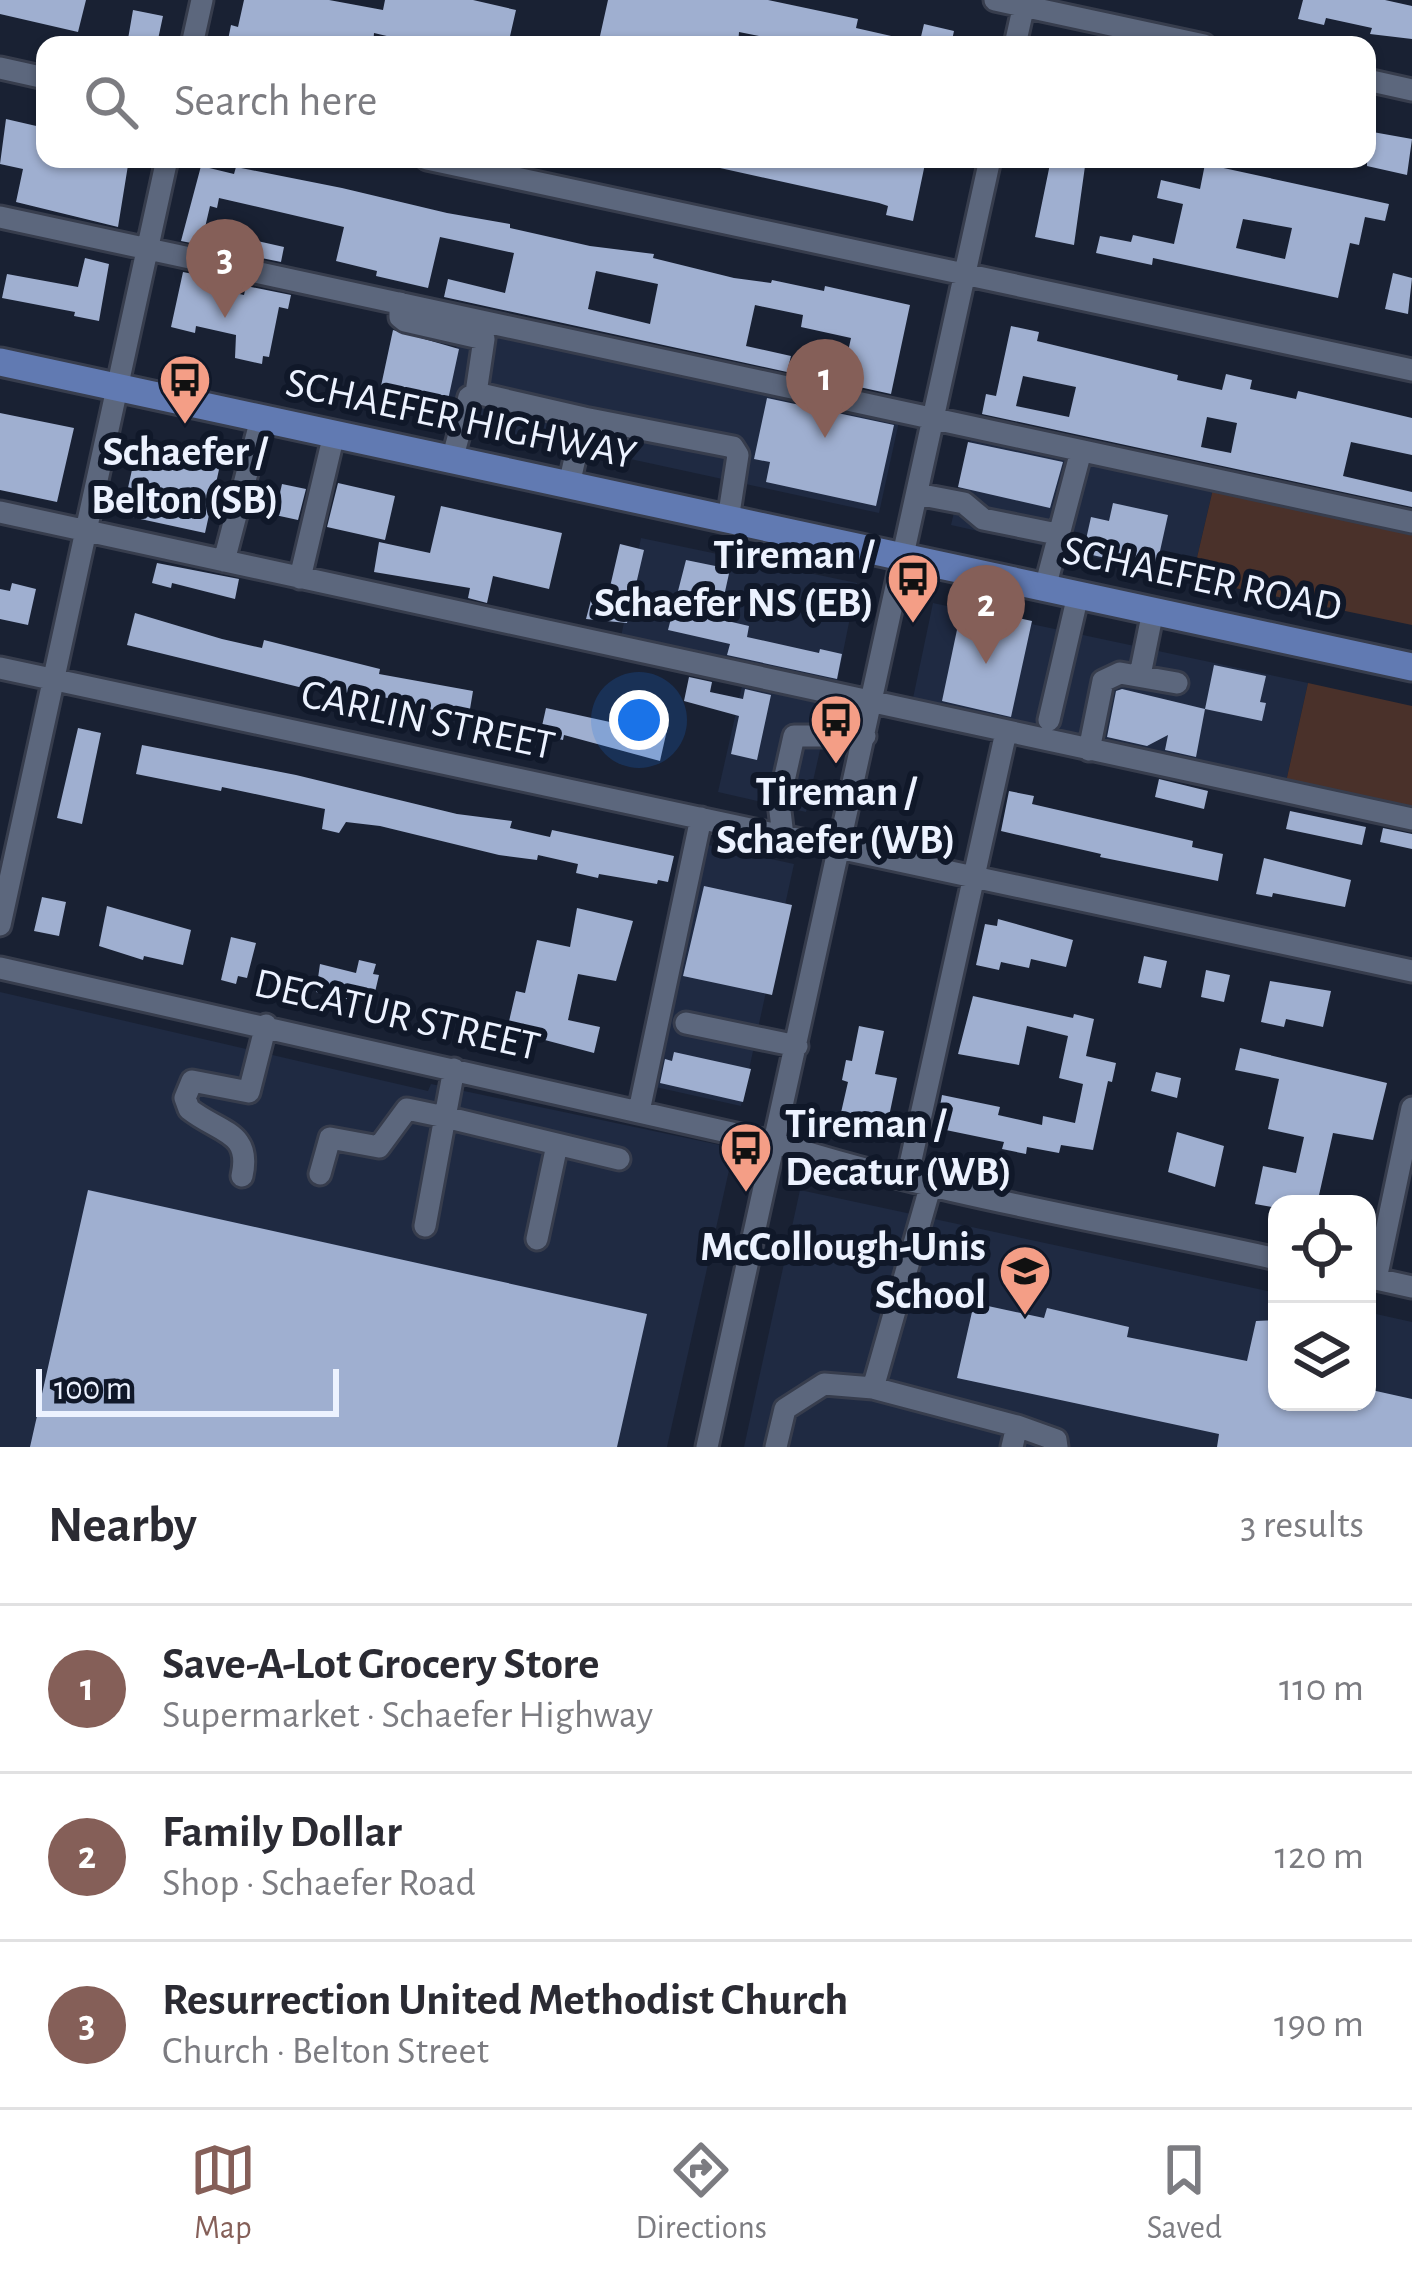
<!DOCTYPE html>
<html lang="en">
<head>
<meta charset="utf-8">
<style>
	:root { --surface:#fff; --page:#f7f7f7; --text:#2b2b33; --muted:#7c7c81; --line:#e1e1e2; --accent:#855f58 }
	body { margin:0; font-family:"Alegreya Sans",sans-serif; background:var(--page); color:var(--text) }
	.controls { position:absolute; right:36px; bottom:36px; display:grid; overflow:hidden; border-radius:24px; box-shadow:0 3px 9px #0004 }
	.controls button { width:108px; height:108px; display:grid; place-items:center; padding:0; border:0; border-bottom:3px solid var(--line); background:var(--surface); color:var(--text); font:60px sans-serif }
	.scale { position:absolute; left:36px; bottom:30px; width:303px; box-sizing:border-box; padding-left:12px; border:6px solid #ecf2ff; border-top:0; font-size:33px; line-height:42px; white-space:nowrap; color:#ecf2ff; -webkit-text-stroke:9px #101829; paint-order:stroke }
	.you { position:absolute; left:639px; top:720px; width:42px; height:42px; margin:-30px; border:9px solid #fff; border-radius:50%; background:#1a73e8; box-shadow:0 0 0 18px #1a73e833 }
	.badge { display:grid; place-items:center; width:78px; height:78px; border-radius:50%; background:var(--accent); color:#fff; font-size:39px; font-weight:700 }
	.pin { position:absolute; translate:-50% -99px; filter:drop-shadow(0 3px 6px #0008) }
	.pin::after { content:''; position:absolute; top:63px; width:42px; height:36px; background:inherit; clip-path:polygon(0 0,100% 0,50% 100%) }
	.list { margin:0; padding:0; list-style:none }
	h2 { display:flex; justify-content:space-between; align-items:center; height:156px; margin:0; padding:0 48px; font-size:51px }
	h2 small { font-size:39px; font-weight:400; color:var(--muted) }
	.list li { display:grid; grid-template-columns:78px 1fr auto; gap:36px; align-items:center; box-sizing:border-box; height:168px; padding:0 48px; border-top:3px solid var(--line) }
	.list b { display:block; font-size:45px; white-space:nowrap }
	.list p { margin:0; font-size:39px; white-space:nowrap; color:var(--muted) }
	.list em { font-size:39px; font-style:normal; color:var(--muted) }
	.icon { flex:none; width:66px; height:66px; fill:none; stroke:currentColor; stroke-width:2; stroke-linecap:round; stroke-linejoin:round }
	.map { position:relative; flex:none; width:1412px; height:1447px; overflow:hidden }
	.search { position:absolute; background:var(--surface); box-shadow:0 3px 9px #0004; left:36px; right:36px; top:36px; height:132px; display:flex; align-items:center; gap:30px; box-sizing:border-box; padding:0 42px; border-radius:24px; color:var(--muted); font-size:45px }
	.sheet { height:660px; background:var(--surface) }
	nav { display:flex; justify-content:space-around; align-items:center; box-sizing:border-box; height:168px; border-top:3px solid var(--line); background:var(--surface); font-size:33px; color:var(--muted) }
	nav a { display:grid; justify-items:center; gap:6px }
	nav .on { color:var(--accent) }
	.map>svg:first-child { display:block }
	.built { fill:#1f2a42 }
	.green { fill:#4a312a }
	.building { fill:#9fafd0; fill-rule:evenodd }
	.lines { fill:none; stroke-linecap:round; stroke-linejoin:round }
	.minor-casing { stroke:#373d4d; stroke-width:27 }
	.major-casing { stroke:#373d4d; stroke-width:33 }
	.minor { stroke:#5c677d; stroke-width:21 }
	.major { stroke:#617ab2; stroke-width:27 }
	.labels { text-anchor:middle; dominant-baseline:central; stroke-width:12; stroke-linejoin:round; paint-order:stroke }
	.street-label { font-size:42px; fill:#ecf2ff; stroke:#101829 }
	.poi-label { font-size:42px; font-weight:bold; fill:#ecf2ff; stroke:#101829 }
</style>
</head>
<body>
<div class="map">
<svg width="1412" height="1447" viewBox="0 0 1412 1447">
	<rect width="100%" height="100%" fill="#192133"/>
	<path class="built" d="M462,322L900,417L879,513L441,418Z
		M972,435L1213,489L1192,579L951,525Z
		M641,538L857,583L836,687L620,642Z
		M933,603L1308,683L1286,782L912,703Z
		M742,686L830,706L806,812L718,792Z
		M704,844L794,864L741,1106L651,1086Z
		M0,992L428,1091L431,1084L734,1148L667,1447H0Z
		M800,1190L1277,1293V1402H1367V1312L1412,1322V1447H744Z"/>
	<path class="green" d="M1213,489L1412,533V625L1192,579Z
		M1308,683L1412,706V809L1286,782Z"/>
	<path class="building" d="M0,0H86L78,32L0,14Z
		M244,0H329L383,10L385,0H473L516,10L508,45H425L374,33L373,45H227L231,25L238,27Z
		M608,0H768L858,19L856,28L900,38V45H803L739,32L738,45H598Z
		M1303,0H1385L1412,6V39L1370,34L1372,28L1326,18L1324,25L1298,19Z
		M133,10L163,16L157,44L128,39Z
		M924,24L954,31L951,45H919Z
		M6,119L45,128V159H129L118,227L16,202L23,169L0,164Z
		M1367,131L1412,139L1407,175L1367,166Z
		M712,159H926L913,221L886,215L888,206L879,203L711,166Z
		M1051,159H1086L1074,245L1035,237Z
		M1205,164L1389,204L1385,221L1365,217L1359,245L1350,243L1338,298L1153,258L1152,265L1096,253L1100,236L1131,242L1133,235L1174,244L1183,204L1157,198L1161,180L1200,189ZM1243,219L1292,228L1285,259L1236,248Z
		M201,166L234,174L236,167L342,188L447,213L510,224V228L590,246L654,254L653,258L734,278L771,283L772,280L824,291L825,286L910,305L891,394L841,383L851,338L801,327L803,315L755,305L746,346L791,356L787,372L444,297L448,279L505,293L514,253L468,243L440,237L428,288L376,276L377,271L336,261L344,227L219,198L217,208L210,206L201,245L181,241ZM596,271L658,284L650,324L588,309Z
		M236,236L284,247L281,262L233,252Z
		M85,258L109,264L99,321L74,316L75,312L2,298L7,274L78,287Z
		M183,272L208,277L207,287L244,295L246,286L291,295L288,309L279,307L269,357L263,356L262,364L235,358L236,335L196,326L195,333L171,327Z
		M1393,273L1412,278L1408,314L1385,309Z
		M1011,326L1039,332L1037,341L1178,375L1177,380L1222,390L1226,374L1252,380L1250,389L1296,399L1298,391L1412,418V455L1351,442L1343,476L1412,492V507L982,414L986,394L996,396ZM1023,376L1076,387L1069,417L1016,406ZM1207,417L1237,423L1231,453L1201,447Z
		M393,330L459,349L448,400L381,386Z
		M767,398L894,425L876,506L766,482L770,462L754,459Z
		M0,413L74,428L57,502L0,490Z
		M139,438L222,456L205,533L122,515Z
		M968,442L1063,462L1050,508L958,487Z
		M338,483L395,496L385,540L327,527Z
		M282,484L306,489L298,520L275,515Z
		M1113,503L1168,515L1156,569L1083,553L1091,517L1109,521Z
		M441,506L562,533L549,589L493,576L487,603L468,598L470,588L374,572L379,542L430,553Z
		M620,544L644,550L627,623L586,619L591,600L606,604Z
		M686,560L730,569L719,619L749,626L747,637L819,653L820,649L842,654L837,679L727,655L730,644L668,630Z
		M157,563L239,579L235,599L172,583L171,588L152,583Z
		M12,583L36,589L28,625L0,619V589L10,591Z
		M962,606L1032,621L1011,717L942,701Z
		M135,613L222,639L262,648L264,640L380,669L379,674L473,691L468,721L414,704L374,695L373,699L313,685L303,688L127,645Z
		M1214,665L1266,676L1260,702L1266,703L1262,721L1205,709Z
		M689,677L712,682L710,692L743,699L745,689L771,695L757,760L731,754L739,716L684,701Z
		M1122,689L1205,709L1196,757L1165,750L1168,735L1147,746L1107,737L1116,691Z
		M546,708L610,722L612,710L635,716L634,722L667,730L660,761L564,735L563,740L540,735Z
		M78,728L101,733L82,824L57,818Z
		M142,745L296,775L457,814L512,821L510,828L550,837L552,830L674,856L668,882L658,880L657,884L599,874L598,878L576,873L578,864L538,855L537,860L499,855L380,826L346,822L339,833L322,829L325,809L222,787L221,791L136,774Z
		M1159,779L1208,791L1204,809L1155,797Z
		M1009,791L1034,796L1032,804L1193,841L1192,847L1223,854L1218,881L1100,857L1101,854L1001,831Z
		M1290,811L1366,827L1362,845L1286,829Z
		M1383,828L1412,834V849L1380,842Z
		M1264,858L1351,880L1345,907L1273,893L1272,897L1256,894Z
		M704,886L792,905L772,995L683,976Z
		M42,897L66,902L59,936L34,931Z
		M107,906L191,930L183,965L144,956L143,960L99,946Z
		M577,908L633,921L616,981L578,974L568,1020L600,1027L594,1053L507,1030L516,991L525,993L537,940L570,947Z
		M998,919L1073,940L1066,967L1031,959L1029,968L1001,962L999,970L976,965L985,924L997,926Z
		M231,937L256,943L247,978L238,976L236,984L221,980Z
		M1144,956L1167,961L1161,988L1138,983Z
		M359,960L376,964L373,974L379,975L372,1005L316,992L320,964L356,973Z
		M1206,970L1230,975L1224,1002L1201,997Z
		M1270,981L1331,991L1323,1027L1286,1019L1284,1027L1261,1022Z
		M973,996L1073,1018L1074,1014L1094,1019L1086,1056L1116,1063L1112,1082L1108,1081L1093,1150L1061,1145L1059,1153L1027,1147L1026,1154L1002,1149L1004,1142L936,1128L942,1095L1000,1107L998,1115L1042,1125L1043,1116L1075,1123L1083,1084L1059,1078L1068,1036L1027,1026L1019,1065L958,1054Z
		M859,1026L884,1031L875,1074L897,1078L886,1131L840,1117L848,1082L842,1080L846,1060L852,1061Z
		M1240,1048L1387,1083L1373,1140L1333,1133L1317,1204L1277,1200V1208L1255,1204L1263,1166L1296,1173L1304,1137L1268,1129L1279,1079L1235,1070Z
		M674,1052L751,1069L743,1102L660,1083L665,1059L672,1061Z
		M1156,1072L1181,1078L1177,1098L1151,1091Z
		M1177,1132L1224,1146L1215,1187L1168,1172Z
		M88,1190L647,1314L617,1447H30Z
		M974,1303L1044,1318L1047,1308L1129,1327L1127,1337L1247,1361L1256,1321L1277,1320V1402H1367V1389L1412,1399V1447H1217L1219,1434L957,1378Z"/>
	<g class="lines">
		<g class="minor-casing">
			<path id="minor" d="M995,0L1204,45
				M192,45L202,0
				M1015,45L1025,0
				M0,68L45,78
				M1367,80L1412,90
				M427,159L1412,370
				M0,217L1412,522
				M400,303V317L405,321L484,339L476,393
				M452,460L469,397L476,393L584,418
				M569,485L584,418L733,447L738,455L728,520
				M917,494L964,503L983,519L1057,534
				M0,512L1412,819
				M224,561L261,419
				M300,578L334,434
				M1045,588L1081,451
				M0,668L1412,971
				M1140,675L1153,611
				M1049,720L1078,595
				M1089,750L1103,681L1120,673L1177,683
				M783,836L779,803L794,736H865
				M0,925L167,159
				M0,968L776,1143C938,1195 1110,1222 1277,1259
				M686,1023L797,1046
				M454,1069L445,1117L619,1159
				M639,1111L701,818
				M320,1174L330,1138L379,1147L407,1109L445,1117L425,1226
				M242,1176C252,1131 219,1133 189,1109L185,1098L192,1081L249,1092L266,1025
				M907,1178L1006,732
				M537,1239L557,1145
				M1367,1277L1412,1287
				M1376,1279L1412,1108
				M873,1388L931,1184
				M1017,1426L1056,1440L1057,1447
				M707,1447L990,159
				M776,1447L785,1409L824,1384L873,1388L1017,1426L1012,1447"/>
		</g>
		<g class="major-casing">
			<path id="major" d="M0,362L1412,667"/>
		</g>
		<use href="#minor" class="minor"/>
		<use href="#major" class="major"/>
	</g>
	<defs>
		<g id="bus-pin" transform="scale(2.7)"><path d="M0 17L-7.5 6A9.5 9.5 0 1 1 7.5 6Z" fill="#f49e86" stroke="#101829"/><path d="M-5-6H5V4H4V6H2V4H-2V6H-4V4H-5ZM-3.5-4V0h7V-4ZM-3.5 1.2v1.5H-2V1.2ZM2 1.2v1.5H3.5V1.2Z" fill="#111"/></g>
		<g id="school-pin" transform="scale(2.7)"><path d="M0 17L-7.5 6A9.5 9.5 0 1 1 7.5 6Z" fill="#f49e86" stroke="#101829"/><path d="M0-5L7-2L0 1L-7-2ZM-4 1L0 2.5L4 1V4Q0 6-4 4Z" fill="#111"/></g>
	</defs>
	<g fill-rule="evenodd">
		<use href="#bus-pin" x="185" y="380"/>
		<use href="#bus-pin" x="913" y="579"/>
		<use href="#bus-pin" x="836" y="720"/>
		<use href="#bus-pin" x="746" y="1148"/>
		<use href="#school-pin" x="1025" y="1271"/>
	</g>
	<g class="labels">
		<g class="street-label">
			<text transform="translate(461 419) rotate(12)">SCHAEFER HIGHWAY</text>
			<text transform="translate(1202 579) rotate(12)">SCHAEFER ROAD</text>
			<text transform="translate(428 720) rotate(12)">CARLIN STREET</text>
			<text transform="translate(397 1015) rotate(13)">DECATUR STREET</text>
		</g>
		<g class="poi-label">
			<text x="185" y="452">Schaefer /<tspan x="185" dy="48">Belton (SB)</tspan></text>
			<text x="874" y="555" text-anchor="end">Tireman /<tspan x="874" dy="48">Schaefer NS (EB)</tspan></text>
			<text x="836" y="792">Tireman /<tspan x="836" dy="48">Schaefer (WB)</tspan></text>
			<text x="785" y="1124" text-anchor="start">Tireman /<tspan x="785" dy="48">Decatur (WB)</tspan></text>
			<text x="986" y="1247" text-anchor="end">McCollough-Unis<tspan x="986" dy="48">School</tspan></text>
		</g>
	</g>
</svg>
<div class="controls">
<button><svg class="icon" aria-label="locate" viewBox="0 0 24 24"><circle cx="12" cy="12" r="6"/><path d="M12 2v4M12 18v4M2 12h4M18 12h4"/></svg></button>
<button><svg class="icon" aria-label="layers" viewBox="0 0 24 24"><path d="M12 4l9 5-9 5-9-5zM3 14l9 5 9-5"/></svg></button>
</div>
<div class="scale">100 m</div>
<div class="you"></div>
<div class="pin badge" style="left:825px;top:438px">1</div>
<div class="pin badge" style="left:986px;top:664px">2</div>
<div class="pin badge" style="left:225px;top:318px">3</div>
<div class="search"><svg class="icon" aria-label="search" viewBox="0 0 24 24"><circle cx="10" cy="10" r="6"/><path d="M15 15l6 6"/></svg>Search here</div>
</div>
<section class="sheet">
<h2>Nearby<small>3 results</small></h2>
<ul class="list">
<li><span class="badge">1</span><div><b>Save-A-Lot Grocery Store</b><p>Supermarket · Schaefer Highway</p></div><em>110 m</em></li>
<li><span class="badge">2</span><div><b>Family Dollar</b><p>Shop · Schaefer Road</p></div><em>120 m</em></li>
<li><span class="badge">3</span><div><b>Resurrection United Methodist Church</b><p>Church · Belton Street</p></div><em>190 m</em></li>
</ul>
</section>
<nav>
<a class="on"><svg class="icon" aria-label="map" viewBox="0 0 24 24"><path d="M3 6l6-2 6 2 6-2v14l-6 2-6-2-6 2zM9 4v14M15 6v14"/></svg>Map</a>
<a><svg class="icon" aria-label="directions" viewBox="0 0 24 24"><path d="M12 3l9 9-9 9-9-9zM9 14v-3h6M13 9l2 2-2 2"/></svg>Directions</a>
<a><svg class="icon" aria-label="saved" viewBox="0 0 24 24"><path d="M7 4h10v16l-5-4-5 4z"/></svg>Saved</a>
</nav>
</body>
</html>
